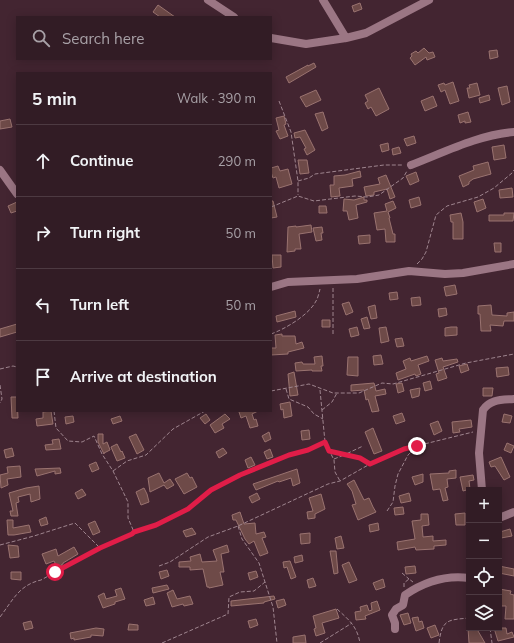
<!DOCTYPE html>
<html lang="en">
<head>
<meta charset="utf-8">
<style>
	:root { --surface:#321c25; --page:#3d2932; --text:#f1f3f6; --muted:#a8a1a7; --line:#4d3a42 }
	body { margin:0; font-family:Mulish,sans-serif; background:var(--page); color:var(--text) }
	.controls { position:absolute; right:12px; bottom:12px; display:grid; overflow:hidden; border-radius:0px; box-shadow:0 2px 10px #0003 }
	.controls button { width:36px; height:36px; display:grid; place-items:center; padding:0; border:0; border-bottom:1px solid var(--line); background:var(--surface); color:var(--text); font:20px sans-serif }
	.stop { position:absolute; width:12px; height:12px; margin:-9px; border:3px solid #e11d48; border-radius:50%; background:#fff }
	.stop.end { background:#e11d48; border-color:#fff; box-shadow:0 1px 4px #0008 }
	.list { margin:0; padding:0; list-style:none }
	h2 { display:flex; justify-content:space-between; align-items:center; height:52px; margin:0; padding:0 16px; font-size:17px }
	h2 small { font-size:13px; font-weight:400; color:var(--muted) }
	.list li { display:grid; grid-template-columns:26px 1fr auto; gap:12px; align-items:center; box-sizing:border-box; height:72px; padding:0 16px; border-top:1px solid var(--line) }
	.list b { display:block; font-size:15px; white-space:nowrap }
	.list em { font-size:13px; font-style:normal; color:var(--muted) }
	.icon { flex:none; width:22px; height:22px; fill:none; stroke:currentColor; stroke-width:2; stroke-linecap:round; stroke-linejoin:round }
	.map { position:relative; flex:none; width:514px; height:643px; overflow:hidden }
	.search { position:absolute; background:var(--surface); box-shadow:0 2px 10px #0003; left:16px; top:16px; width:256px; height:44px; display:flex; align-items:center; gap:10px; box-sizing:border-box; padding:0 14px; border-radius:0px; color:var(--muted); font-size:15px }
	.panel { position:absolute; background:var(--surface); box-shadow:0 2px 10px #0003; left:16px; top:72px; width:256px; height:340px; border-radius:0px }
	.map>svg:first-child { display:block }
	.building { fill:#6e4a48; stroke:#9a7370 }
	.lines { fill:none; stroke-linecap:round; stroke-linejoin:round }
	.path { stroke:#9f858f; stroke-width:1; stroke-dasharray:4 2; stroke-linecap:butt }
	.minor { stroke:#9b7684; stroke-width:8 }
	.route { stroke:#e11d48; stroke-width:5 }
</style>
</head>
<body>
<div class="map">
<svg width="514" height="643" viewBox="0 0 514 643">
	<rect width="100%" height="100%" fill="#432531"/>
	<path class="building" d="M360,3L362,9L354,12L352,6Z
		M158,5L175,17H160L153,12Z
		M424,48L429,53L433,52L435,57L427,60L426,57L415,65L410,58L412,56L411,54L416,51L418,53Z
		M497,50L498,57L490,59L489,51Z
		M314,63L316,67L289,83L286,77L308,65V66Z
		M453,82L459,101L450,104L445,90L441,92L438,85L444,83L445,85Z
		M477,83L480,95L469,98L467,88H470L469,85Z
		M507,86L510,102L502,105L498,88Z
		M379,88L389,109L376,116L371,107L368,109L365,103L368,101L365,95Z
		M316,90L321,100L306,107L300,97Z
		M489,95L490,100L480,103L479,98Z
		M433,96L437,106L425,111L421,101Z
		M323,112L328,128L322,131L315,114Z
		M468,112L471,122L465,123V121L460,123L458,115Z
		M284,116L286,124L284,125L288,136L280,139L276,131L279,130L276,118Z
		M10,119L12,127L0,129V121Z
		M305,130L315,150L307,155L304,149L306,148L300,137L295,138L294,133Z
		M414,136L416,143L407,146L404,139Z
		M388,143L389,150L382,152L380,145Z
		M504,145L506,158L494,160L492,147Z
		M399,147L401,153L393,155L392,149Z
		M298,160H307L309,173L300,174Z
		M488,162L491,174L473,179L469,182V184L463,187L459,176L474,170L473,166Z
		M278,166L280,171L288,169L292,184L279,188L276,177L273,178L271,172V168Z
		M360,171L361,177L352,179L353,186L339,188L340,196L331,197L330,185H334V176L345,175Z
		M416,172L419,181L410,185L406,176Z
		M386,175L395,197L390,199L387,189L374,192V195L366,196L364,187L380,184L378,178Z
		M512,188L513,197L500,198L499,190Z
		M364,197V200H367V202L356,205L358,218L349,220L347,211H343L344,199L354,200Z
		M419,197L421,205L411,208L409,200Z
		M483,199L486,208L477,212L474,202Z
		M271,201H273L277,217L271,218Z
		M393,201L396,208L388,212L390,218H389L393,234H395V242H386L385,229L377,230L374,213L387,211L385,204Z
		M17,202V211L11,213L8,206Z
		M319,206H326L327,213H319Z
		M461,213L463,222V239H453V222H451L450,215Z
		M504,213H514L513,221H489V215H504Z
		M311,225L312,232L299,234L301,249H295V251L287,252L288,227L296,226V227Z
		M322,227L323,233H321L322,240L316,241L313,228Z
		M370,235V243L359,244L358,236Z
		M494,243H501V252H495Z
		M272,255H281V267L273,268Z
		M455,285L457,294L446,296L444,287Z
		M397,292L398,299L390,300L389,293Z
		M420,297L421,305L412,306L411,298Z
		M349,302L353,312L346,315L342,304Z
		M375,305L377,318L371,319L368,307Z
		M491,305L492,315L507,316V313L514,312V321H504L503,326L490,325L491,331H481L480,314H478V306Z
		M446,308L447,315L439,317L438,309Z
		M295,311L296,317L277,322L276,316Z
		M367,317L370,328L364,329L361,319Z
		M322,320H330V327H322Z
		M17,324V332L0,337V329Z
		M357,327L359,335L351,337L349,329Z
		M386,327L389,341L381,343L379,328Z
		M451,327H457V335L445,336V328Z
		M282,334V336H295L296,344L302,342L304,348L288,352V354L271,355V348H276L275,335Z
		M402,338L404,346L397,347L395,339Z
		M381,355L383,364L374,365L373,356Z
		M322,356L323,366H321L322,371H312V370L296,371L295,363L302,362L303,364H315L314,357Z
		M427,356L429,361L418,365L421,374L416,376L415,374L398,380L396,373L406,369L403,361L410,358L411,361Z
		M348,357H358V376L347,375Z
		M442,358L443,361L457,359L458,362L443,367L447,378L438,381L436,374L439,373L435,360Z
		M467,364L469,370L461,373L459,366Z
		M508,367L509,375L497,377L496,368Z
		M294,372L298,395L290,396L288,374Z
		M430,381L432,389L425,391L423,383Z
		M374,383L376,391L385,389L386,394L375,396L379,411L372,412L368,399L366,400L364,390L351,391V385Z
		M402,383L404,391L398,393L396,384Z
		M420,388L419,396L412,398L410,390Z
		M483,388H493L492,396H483Z
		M11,397H17L18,418H12Z
		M290,402L292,416L284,418L283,409L281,410L280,404Z
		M51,411L53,424L37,426L36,419L43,418V412Z
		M242,411H258L252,414L254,420L256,419L258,426L250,428L246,416L241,418L239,412Z
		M402,413L405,421L396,424L393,416Z
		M206,414L210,420L205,424L200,418Z
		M225,414L230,419L222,424L224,428L215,433L210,425Z
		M504,414L512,416L510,423L502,422Z
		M73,416L74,422L66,424L65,417Z
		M120,416L122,421L113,424L111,419Z
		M471,420L472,427L459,429L460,432L453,433L452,422Z
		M438,421L442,431L434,435L430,424Z
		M373,428L382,451L374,454L365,432Z
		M309,430L310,439L302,440L301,431Z
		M269,432L271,439L265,442L262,436Z
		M98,434H103V444L107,442L110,450L104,453V454L98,442Z
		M136,434L144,450L137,454L129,437Z
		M59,439L61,449L46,450L45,445L53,444L52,440Z
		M507,443L514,446L511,453L504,450Z
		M117,444L121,452L122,451L125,458L117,461L111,447Z
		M12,448L14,456L6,458L4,450Z
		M223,448L227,453L219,458L216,452Z
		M270,449L273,457L267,459L264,452Z
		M251,457L255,465L248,468L245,460Z
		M501,457L510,477L504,480L495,466L491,467L489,462Z
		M96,462L99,469L92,472L89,465Z
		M20,466L21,477L7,479L8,485L1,488L0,475L8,473L7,467Z
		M60,468L61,473L55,474V471L37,476L35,469Z
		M297,469L300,483L293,486L291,478L279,482L278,481L256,490L253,484Z
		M456,470V478L447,479L448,487L445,488L448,500L443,501L440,489L433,490L430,474L449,473V471Z
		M159,473L164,483L170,479L174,485L167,489L164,485L150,492L148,478Z
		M187,473L190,478L192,477L197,487L184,494L175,479Z
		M423,474V482L415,485L412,477Z
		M473,475L474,480L469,481L470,489L463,491L460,477Z
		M354,480L364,500L369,498L373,507L376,512L358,520L352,505L356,504L352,491L347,484Z
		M39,486L40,499L31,502L30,494L18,497L19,502L16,503L18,516H11L10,511H13L9,493L26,488Z
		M144,488L147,494L149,502L141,505L136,492Z
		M82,489L86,495L78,499L75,493Z
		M257,493L260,499L252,503L249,497Z
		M409,493L411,501L401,503L399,496Z
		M321,494L325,509L315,514V518L308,519L307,512L313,511L309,498Z
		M403,507L404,514L395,515L394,508Z
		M240,512L244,524L255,523L256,534L264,532L266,537L262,538L268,553L260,556L254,541L249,544L245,539L236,520H233L232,515Z
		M465,513V525H456L455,514Z
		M421,514H428L429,525L422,526L423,537L433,536V541L446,540V545L434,546V549L416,550L415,547L398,550L397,542L415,539L412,521L421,520Z
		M46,517L48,524L41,526L39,520Z
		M7,520H13V528L29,525L31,532L14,535H8Z
		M95,521L100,532L93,535L88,524Z
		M378,523L379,530L370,532L369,525Z
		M192,528L196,534L186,537L183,531Z
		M510,529L512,536L501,538L500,532Z
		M310,533V543L301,544L300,534Z
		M341,536L344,548L337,549L335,538Z
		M8,545L18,546L19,557L10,558Z
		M227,545L229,552L221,554L224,572H220L223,585L209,588V587H207L203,569L190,570V567H179V562L191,561L190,557L200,554L202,562L217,561L213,550Z
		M74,547L78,554L63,563V564L61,565L62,570L59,571L54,561L46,564L42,554L56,549L58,556Z
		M330,551H336L338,573L334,574Z
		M302,555L303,561L295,563L294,557Z
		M290,561L296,577L291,579L287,567L284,568L283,562Z
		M349,562L357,580L349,583L342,565Z
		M415,566L416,573L406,574L405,567Z
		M499,566L514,569V576L499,573Z
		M167,570L169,576L161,579L159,572Z
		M256,571L258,577L250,580L248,573Z
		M11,572H21V580L11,579Z
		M313,578L316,586L309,588L307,580Z
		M383,579L385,587L376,590L373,583Z
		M167,585L169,589L153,593L152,588Z
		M121,588L125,599L115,602V604L103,608L98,596L104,593L106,599L117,596L115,590Z
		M499,589L511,591L510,594L514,595V619H505L506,606H499Z
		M173,590L177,599L190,596L193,604L184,606L183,604L172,607L167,593Z
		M274,596L275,599L264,602V603L231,606V601Z
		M153,597L155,604L146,606L144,600Z
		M284,599L286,605L278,608L276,601Z
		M377,601L380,610L365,616L366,619L356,620L355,612L361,611L360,607L367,605L369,611L372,610L371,603Z
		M336,609L339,618L322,623L325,633L316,636L314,629L316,628L313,616Z
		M408,613L411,623L404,625L400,615Z
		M418,617L419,622L422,621L424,628L416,631L412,618Z
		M256,619L258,625L250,628L248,621Z
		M31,621L33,628L25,630L23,623Z
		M129,624L138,625V630H128Z
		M435,625L439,635L431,638L427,628Z
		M96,628L104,629L103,636L91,635V637L74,640V638L71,639L70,633Z
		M468,628H478V631L485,643H469Z
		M494,628H506L507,634L512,632L514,637L498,641Z
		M305,635L306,643H293V637Z"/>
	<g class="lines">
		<path class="path" d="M279,101L291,132L298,181V195
			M298,181L309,178L315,174L384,165H402
			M271,207L298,196L314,201L355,196L367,197L379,195L403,178L407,171
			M417,264L422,259L426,252L436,215L447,206L478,197L494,188L512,173L514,170
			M333,288V336
			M271,334C285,329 309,315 316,301C318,298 319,293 320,289
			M0,369L13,366L17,367
			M0,385L2,399L0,403
			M286,389L289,399L308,407L314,414L323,419
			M320,390L325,442L334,460L335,472L340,481
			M271,391L309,384L333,393H359L382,383L393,384L466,363L514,354
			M322,410L332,402L337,393
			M54,411L56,428L68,441L82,442L94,436L102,454L113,471L128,502V518L134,532
			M330,451L344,455L363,446
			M334,459L344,455L360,458L368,463
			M113,471L127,461L146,455L173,429L205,411
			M387,511L393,502L395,486L398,474L408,455L416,447
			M238,526L242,539L259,563L265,582L273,607L277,643
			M0,545L34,536L75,523L100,548
			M159,566L170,562L208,537L238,526L328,484L340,481L370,464L404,449L473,432
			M402,573L409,579
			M404,587V583L409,579L413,582
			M337,609C349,620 357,626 360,643
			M0,617C13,600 19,585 41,580L100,548L133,534L134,532L156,525L188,509L211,489L240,475L289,455L308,450L325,442
			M490,628L492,643
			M162,643L228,614L229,597L240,592L254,591L265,582
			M320,643L352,623
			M439,643C442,619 448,620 469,618"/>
		<path class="minor" d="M208,0L234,17
			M323,0L346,38
			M271,38L306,44L346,38L366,33L429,0
			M411,165C445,152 478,135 514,132
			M0,170L17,194
			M271,287L288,282L357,279L409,271L445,274L463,273L514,264
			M482,490L479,453L483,410C490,399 502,400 514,399
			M499,518L514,512
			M395,629V623L392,615L396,609L403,605L405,595C424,582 446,575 469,578"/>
	</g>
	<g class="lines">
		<path class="route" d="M55,572L100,548L132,534L134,532L156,525L188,509L211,490L240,475L289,455L308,450L325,442L329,451L360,458L370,464L404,449L417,446"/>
	</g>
</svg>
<div class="controls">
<button>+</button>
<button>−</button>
<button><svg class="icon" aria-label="locate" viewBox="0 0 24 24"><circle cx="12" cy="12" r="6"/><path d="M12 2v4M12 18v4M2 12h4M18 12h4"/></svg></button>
<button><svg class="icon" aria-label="layers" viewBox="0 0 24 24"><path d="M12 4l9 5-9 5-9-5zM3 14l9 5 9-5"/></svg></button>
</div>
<div class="stop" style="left:55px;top:572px"></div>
<div class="stop end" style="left:417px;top:446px"></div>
<div class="search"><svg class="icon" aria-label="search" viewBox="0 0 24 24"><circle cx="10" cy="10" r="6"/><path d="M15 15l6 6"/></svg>Search here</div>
<section class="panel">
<h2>5 min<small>Walk · 390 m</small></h2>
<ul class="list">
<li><svg class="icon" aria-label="ahead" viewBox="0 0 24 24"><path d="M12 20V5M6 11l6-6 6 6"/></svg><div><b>Continue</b></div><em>290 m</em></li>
<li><svg class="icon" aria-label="right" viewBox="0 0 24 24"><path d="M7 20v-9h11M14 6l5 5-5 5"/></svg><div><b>Turn right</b></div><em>50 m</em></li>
<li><svg class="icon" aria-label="left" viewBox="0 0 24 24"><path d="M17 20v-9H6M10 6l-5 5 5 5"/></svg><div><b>Turn left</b></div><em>50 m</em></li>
<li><svg class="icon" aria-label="arrive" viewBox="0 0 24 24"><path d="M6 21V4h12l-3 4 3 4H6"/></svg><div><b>Arrive at destination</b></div></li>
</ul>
</section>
</div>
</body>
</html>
